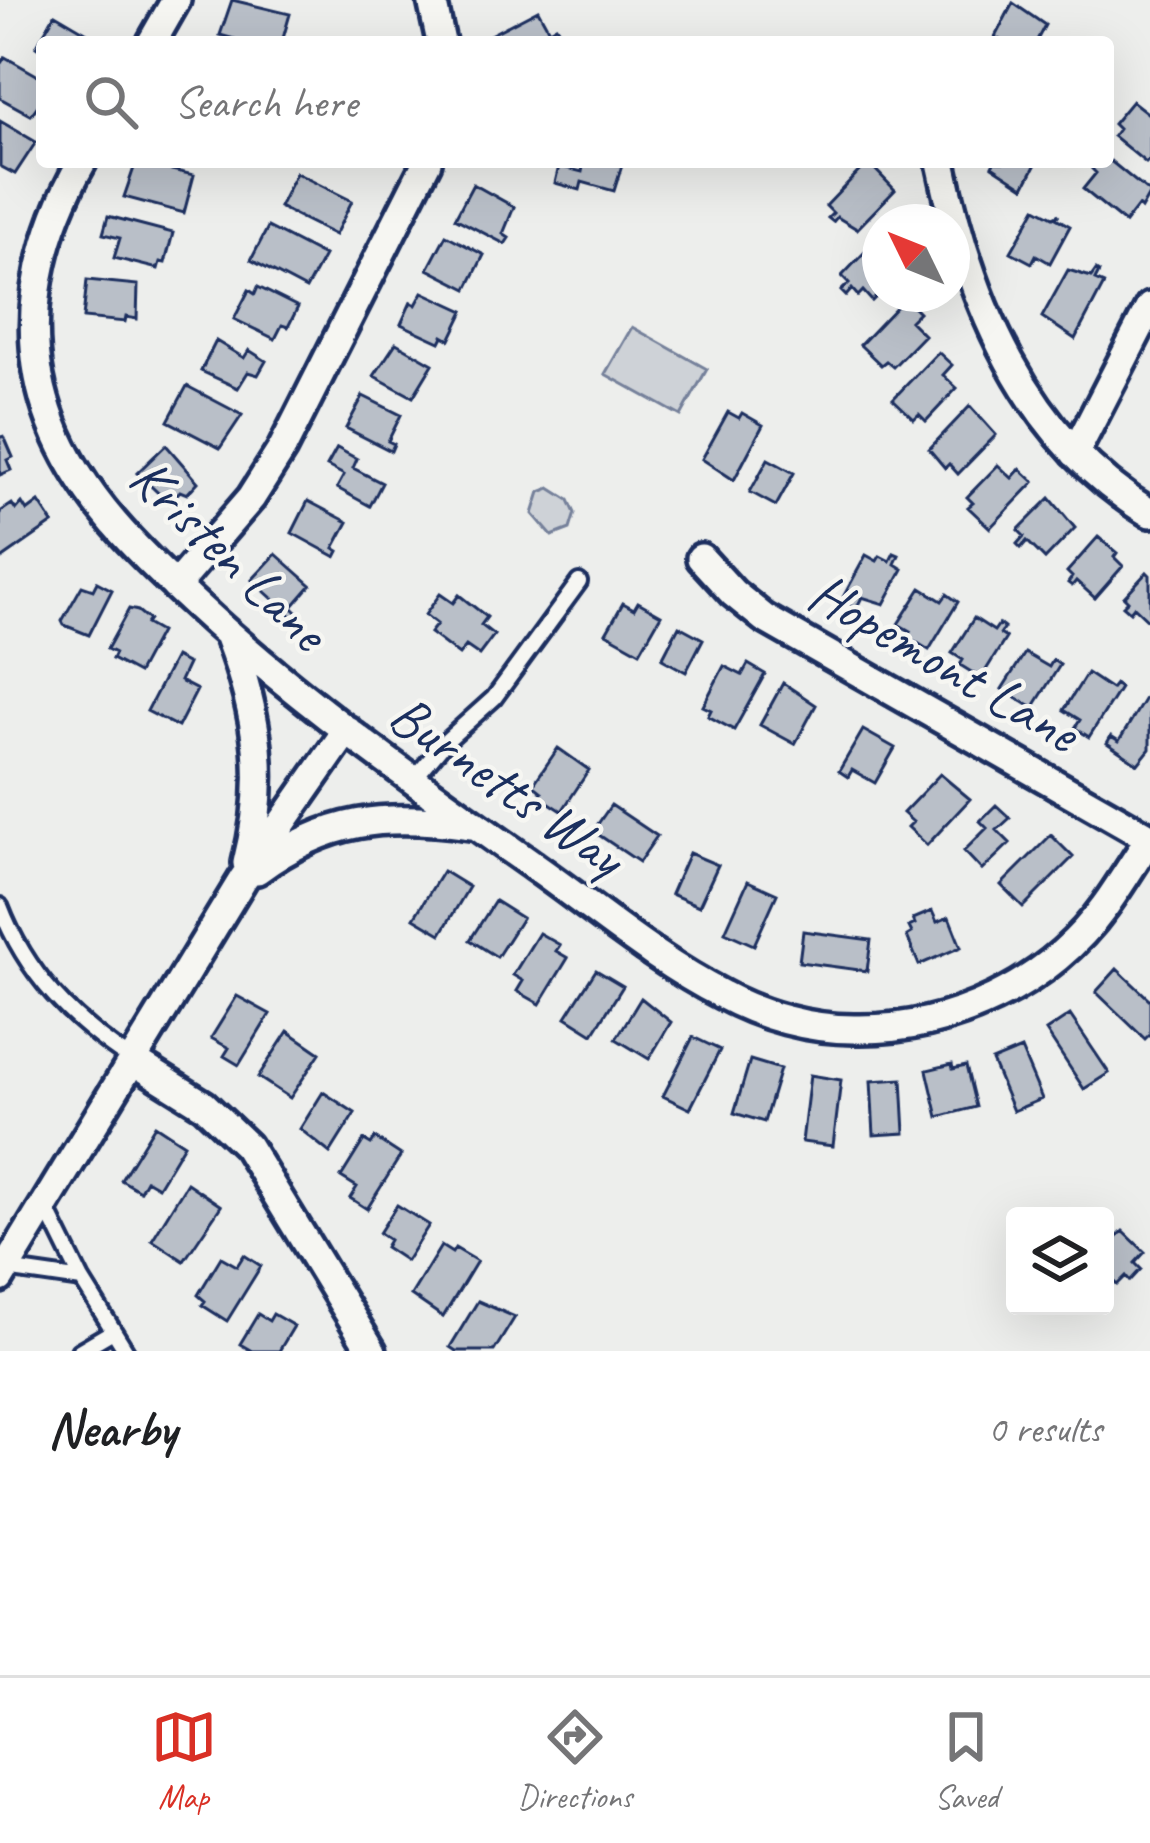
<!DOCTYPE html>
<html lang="en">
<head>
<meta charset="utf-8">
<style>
	:root { --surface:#fff; --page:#f2f2f2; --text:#202124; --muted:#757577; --line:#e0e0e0; --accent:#d93025 }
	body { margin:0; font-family:Caveat,sans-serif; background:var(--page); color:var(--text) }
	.controls { position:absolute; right:36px; bottom:36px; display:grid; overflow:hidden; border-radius:12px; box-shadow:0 12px 48px #0002 }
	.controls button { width:108px; height:108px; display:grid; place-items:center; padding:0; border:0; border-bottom:3px solid var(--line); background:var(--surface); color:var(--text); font:60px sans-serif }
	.compass { position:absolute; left:862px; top:204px; width:108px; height:108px; border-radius:50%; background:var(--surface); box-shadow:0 12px 48px #0002; rotate:313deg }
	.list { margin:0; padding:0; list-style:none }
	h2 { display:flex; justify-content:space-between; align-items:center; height:156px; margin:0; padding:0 48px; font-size:51px }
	h2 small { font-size:39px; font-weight:400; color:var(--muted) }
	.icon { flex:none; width:66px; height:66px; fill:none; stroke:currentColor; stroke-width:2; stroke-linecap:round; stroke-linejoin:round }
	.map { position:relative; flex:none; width:1150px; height:1351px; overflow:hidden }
	.search { position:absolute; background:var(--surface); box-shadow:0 12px 48px #0002; left:36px; right:36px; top:36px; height:132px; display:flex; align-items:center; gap:30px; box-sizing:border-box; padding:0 42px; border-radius:12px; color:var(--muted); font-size:45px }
	.sheet { height:324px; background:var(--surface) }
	nav { display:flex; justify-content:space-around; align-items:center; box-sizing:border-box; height:168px; border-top:3px solid var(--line); background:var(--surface); font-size:33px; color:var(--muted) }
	nav a { display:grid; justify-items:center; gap:6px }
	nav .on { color:var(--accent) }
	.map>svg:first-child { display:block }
	.green { fill:#ced2d7; stroke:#74809a; stroke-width:3 }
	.building { fill:#b9bfc8; stroke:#1b2f5e; stroke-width:3 }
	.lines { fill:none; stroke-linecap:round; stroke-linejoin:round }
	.lane-casing { stroke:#1b2f5e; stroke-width:22 }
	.street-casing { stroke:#1b2f5e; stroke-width:36 }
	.lane { stroke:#f6f6f2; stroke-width:14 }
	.street { stroke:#f6f6f2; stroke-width:27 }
	.labels { text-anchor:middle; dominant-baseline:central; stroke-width:9; stroke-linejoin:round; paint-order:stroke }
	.street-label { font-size:57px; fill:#1b2f5e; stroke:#f6f6f2 }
</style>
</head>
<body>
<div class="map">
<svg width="1150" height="1351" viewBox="0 0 1150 1351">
	<rect width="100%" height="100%" fill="#edeeec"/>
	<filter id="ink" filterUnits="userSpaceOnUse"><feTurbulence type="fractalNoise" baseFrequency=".00833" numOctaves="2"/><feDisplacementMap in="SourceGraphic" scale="24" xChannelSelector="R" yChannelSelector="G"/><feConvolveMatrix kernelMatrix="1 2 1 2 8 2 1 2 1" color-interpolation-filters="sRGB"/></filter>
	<g filter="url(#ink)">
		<path class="green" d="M632,327L707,369L681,416L605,374Z
			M550,488L569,500L575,513L570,529L552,536L533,514L540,492Z"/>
		<path class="building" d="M232,0L290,14L282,42H245L220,35Z
			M1013,3L1045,25L1036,42H1004L995,37Z
			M538,10L549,30L556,26L560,32L551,36L555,42H489L486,37Z
			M55,14L96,38L94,42H42V51L36,47Z
			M5,57L42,78V100L31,115L0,98V65Z
			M1132,101L1150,115V159L1146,163L1113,136L1118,129L1113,124Z
			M0,121L36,142L15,174L0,166Z
			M1108,159L1150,193L1141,209L1138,206L1125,223L1083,189L1096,173L1092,169L1098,162Z
			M136,162L194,175L184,213L124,197Z
			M584,162L622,165L614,191L582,182L580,190L555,183L559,166L582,172Z
			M868,162L895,190L857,229L837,217L833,222L828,218L833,213L826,206Z
			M994,162H1037L1024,187L992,166Z
			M296,173L352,201L335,235L279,207Z
			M473,184L514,207L503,234L509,238L505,244L455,218Z
			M1036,208L1053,217L1059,214L1056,218L1070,226L1050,263L1036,255L1032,263L1011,252Z
			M108,216L173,233L165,263L160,262L158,269L114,258L120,238L103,234Z
			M268,227L324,256L306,289L251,260Z
			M446,235L484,255L467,289L428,269Z
			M880,236V293L872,301L863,291L858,296L852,289L846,296L841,291L849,283L842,276Z
			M1068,270L1091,277L1096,270L1099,272L1095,280L1104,284L1075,339L1042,317Z
			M87,280L138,285L137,319L126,317L125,322L83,318Z
			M258,287L298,307L288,327L282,325L275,339L234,319L249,290L255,294Z
			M423,292L464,311L450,340L443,336L440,342L401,324L411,302L416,305Z
			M905,298L919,312L910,321L924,335L893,367L886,361L881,365L860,345Z
			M216,341L244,358L249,350L266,361L258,375L248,372L238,388L201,371Z
			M396,343L433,364L413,397L374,376Z
			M938,352L952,365L943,375L957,388L926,421L919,414L914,419L893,399Z
			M187,386L242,415L220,448L168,421Z
			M363,396L401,415L388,441L394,444L391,451L346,428Z
			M970,406L996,435L958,474L949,464L945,468L929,449Z
			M728,412L739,418L742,413L763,425L734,480L702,459Z
			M4,436L13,457L7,460L11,470L0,475V438Z
			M166,445L198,482L187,494L180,491L169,503L137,473Z
			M337,448L357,459L353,468L382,483L370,506L337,488L344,475L327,466Z
			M768,459L794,473L776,506L750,492Z
			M998,465L1012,478L1020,469L1034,482L990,528L968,507L973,503L967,497Z
			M1050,498L1075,528L1045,559L1027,541L1021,548L1017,544L1024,536L1018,530Z
			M308,501L348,522L334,548L339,551L336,557L292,533Z
			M39,502L53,523L0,560V512L12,504L16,510L22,503L27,511Z
			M1098,537L1117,553L1114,557L1123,566L1095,598L1076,581L1072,586L1068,583L1072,577L1067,572Z
			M894,553L899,555L895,564L903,569L884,604L862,597L856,609L841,601L866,555L877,561L880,556L890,561Z
			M276,554L311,585L292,607L298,613L294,618L252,580Z
			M1147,572L1150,575V622L1134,607L1130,612L1123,606L1128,601L1124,597Z
			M97,582L112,590L89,635L64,625L62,621L82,586L93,590Z
			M921,588L942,601L947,594L958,602L929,650L906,636L910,631L898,624Z
			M440,594L453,603L459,595L487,617L481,625L494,635L479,655L466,646L459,655L430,633L437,624L425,615Z
			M638,602L661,615L640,652L606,633L623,603L634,609Z
			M129,609L138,611L149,620L146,624L160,632L138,673L112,659L115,653L107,649Z
			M974,618L994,631L999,624L1004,628L1000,634L1006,638L981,678L960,665L963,660L952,653Z
			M679,626L703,639L686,672L662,659Z
			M1025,653L1049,667L1053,660L1060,665L1033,708L1002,689Z
			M175,657L188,664L180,681L197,690L178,727L147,711Z
			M748,664L765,674L734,730L708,716L711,710L703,706L724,666L742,675Z
			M1087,673L1111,689L1115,684L1120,688L1089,737L1075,728L1080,720L1064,710Z
			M783,683L816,705L795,744L760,725Z
			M1150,690V749L1138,764L1107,743L1111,736L1119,741Z
			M863,730L895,748L875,783L852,770L848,777L839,771Z
			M558,748L589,770L562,811L539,796L542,792L533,785Z
			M940,774L970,799L927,845L908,827L913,822L903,813Z
			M611,805L657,836L639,862L593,831Z
			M996,805L1010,818L997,830L1010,843L982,870L964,851L987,828L980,821Z
			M1051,835L1073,857L1023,907L1001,885Z
			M689,853L718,865L699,906L671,894Z
			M443,871L469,887L441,934L414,918Z
			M748,881L777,894L754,945L725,932Z
			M495,901L522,918L497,957L470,940Z
			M932,911L937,922L949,917L961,947L919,965L907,936L912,933L909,927L915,924L913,919Z
			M803,931L871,940L867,971L799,962Z
			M539,933L560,945L556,951L568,958L540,1004L517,991L523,981L513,975Z
			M1117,969L1150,1000V1034L1145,1039L1096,992Z
			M596,970L623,986L593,1034L566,1017Z
			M237,996L270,1014L239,1065L224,1056L229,1048L211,1038Z
			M641,998L671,1022L649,1059L616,1039Z
			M1070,1015L1109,1073L1084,1089L1046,1031Z
			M288,1031L320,1053L290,1098L258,1077Z
			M693,1037L720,1050L690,1109L663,1096Z
			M1021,1049L1042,1099L1013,1111L992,1061Z
			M750,1060L780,1069L764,1122L734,1113Z
			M952,1064L953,1069L966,1066L976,1107L938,1117L927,1070Z
			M810,1075L841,1080L833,1146L802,1142Z
			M902,1079L905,1133L874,1135L871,1081Z
			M323,1092L355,1113L330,1153L300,1129Z
			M155,1125L184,1144L158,1187L146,1180L140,1191L121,1180Z
			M375,1138L401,1155L367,1209L350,1198L357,1187L341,1177L364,1140L371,1144Z
			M187,1183L221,1206L184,1261L152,1240Z
			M397,1205L429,1225L406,1261L385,1247L389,1240L379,1233Z
			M1123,1231L1145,1252L1135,1263L1141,1269L1130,1281L1126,1276L1117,1285L1105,1273V1249Z
			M441,1246L452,1253L455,1248L477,1261L443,1317L411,1295Z
			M244,1255L261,1266L227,1321L202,1305L205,1301L198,1295L221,1257L237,1266Z
			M478,1301L515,1317L494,1351H456L450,1347Z
			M258,1314L269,1321L273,1314L294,1326L279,1351H252L240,1344Z"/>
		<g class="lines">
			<g class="lane-casing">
				<path id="lane" d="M413,780L445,742L494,698L579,582
					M0,906C26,974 72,1021 132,1060
					M6,1269L82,1280L45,1205
					M82,1280L126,1351
					M79,1351L113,1331"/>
			</g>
			<g class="street-casing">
				<path id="street" d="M432,0L441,42
					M152,42L176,0
					M82,162C36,242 18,334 52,423C81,498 139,553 197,606C302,703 419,785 535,867C596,910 656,961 723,995C762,1016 809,1029 854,1029C950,1031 1048,985 1105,906C1121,884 1135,860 1150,838
					M941,162C969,299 1025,438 1150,513
					M1075,453L1150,307
					M701,558L733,593L764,618L1150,838
					M175,586L251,498L282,449L427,162
					M229,637C259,716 268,781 247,863
					M257,870C328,818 385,813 470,825
					M132,1060L204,1105L247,1146L372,1351
					M0,1278L243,879L347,730"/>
			</g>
			<use href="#lane" class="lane"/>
			<use href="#street" class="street"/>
		</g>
	</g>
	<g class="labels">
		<g class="street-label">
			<text transform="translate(229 554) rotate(44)">Kristen Lane</text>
			<text transform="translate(944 662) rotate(30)">Hopemont Lane</text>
			<text transform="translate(507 785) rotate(35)">Burnetts Way</text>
		</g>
	</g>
</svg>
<div class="controls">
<button><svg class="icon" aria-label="layers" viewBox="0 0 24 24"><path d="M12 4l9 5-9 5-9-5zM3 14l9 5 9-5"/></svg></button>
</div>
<svg class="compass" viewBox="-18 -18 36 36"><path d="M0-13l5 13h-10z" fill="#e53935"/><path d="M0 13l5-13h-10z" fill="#757577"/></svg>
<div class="search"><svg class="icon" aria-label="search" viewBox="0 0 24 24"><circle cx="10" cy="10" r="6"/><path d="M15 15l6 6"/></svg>Search here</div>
</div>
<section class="sheet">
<h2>Nearby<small>0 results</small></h2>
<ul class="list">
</ul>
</section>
<nav>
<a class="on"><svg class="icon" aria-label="map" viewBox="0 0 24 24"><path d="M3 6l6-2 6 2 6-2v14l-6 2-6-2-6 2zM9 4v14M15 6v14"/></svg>Map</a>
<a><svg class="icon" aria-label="directions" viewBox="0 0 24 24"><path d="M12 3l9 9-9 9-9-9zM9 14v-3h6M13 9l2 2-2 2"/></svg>Directions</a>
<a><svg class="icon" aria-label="saved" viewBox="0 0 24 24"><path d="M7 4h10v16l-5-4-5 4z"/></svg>Saved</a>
</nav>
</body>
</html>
